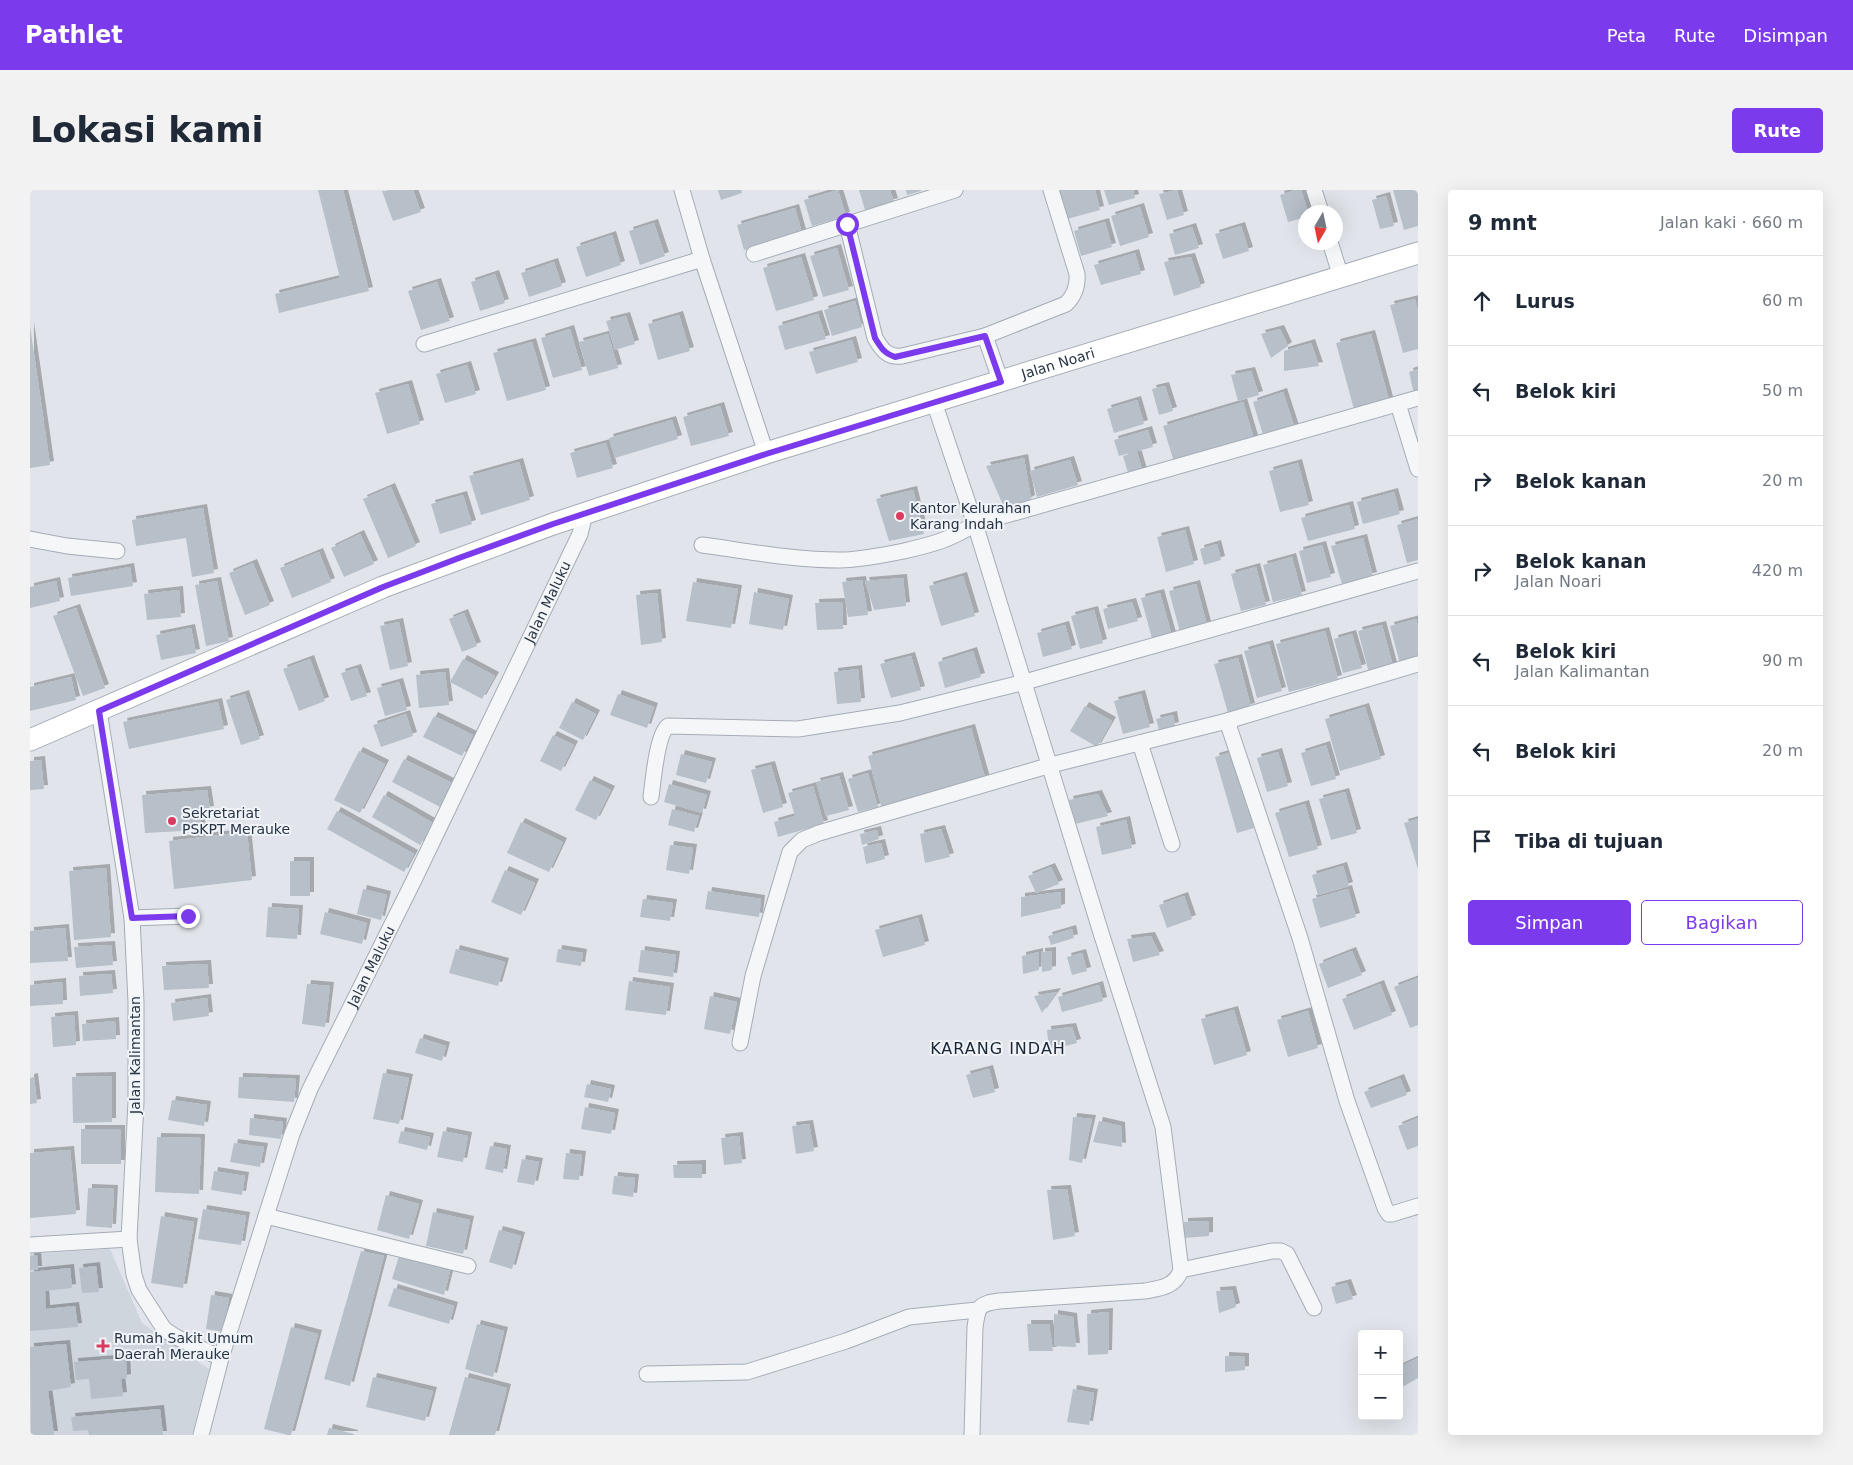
<!DOCTYPE html>
<html lang="id">
<head>
<meta charset="utf-8">
<style>
	:root { --surface:#fff; --page:#f2f2f3; --text:#1f2937; --muted:#747a83; --line:#e0e1e3; --accent:#7c3aed }
	body { margin:0; font-family:"DejaVu Sans",sans-serif; background:var(--page); color:var(--text) }
	.controls { position:absolute; right:15px; bottom:15px; display:grid; overflow:hidden; border-radius:5px; box-shadow:0 5px 20px #0002 }
	.controls button { width:45px; height:45px; display:grid; place-items:center; padding:0; border:0; border-bottom:1px solid var(--line); background:var(--surface); color:var(--text); font:25px sans-serif }
	.compass { position:absolute; left:1268px; top:15px; width:45px; height:45px; border-radius:50%; background:var(--surface); box-shadow:0 5px 20px #0002; rotate:189deg }
	.stop { position:absolute; width:15px; height:15px; margin:-11px; border:4px solid #7c3aed; border-radius:50%; background:#fff }
	.stop.end { background:#7c3aed; border-color:#fff; box-shadow:0 1px 5px #0008 }
	.list { margin:0; padding:0; list-style:none }
	h2 { display:flex; justify-content:space-between; align-items:center; height:65px; margin:0; padding:0 20px; font-size:21px }
	h2 small { font-size:16px; font-weight:400; color:var(--muted) }
	.list li { display:grid; grid-template-columns:32px 1fr auto; gap:15px; align-items:center; box-sizing:border-box; height:90px; padding:0 20px; border-top:1px solid var(--line) }
	.list b { display:block; font-size:19px; white-space:nowrap }
	.list p { margin:0; font-size:16px; white-space:nowrap; color:var(--muted) }
	.list em { font-size:16px; font-style:normal; color:var(--muted) }
	.actions { display:flex; gap:10px; padding:15px 20px }
	.actions a { flex:1; padding:11px 0; border:1px solid var(--accent); border-radius:5px; text-align:center; font-size:18px; color:var(--accent) }
	.actions .main { background:var(--accent); color:#fff }
	.icon { flex:none; width:28px; height:28px; fill:none; stroke:currentColor; stroke-width:2; stroke-linecap:round; stroke-linejoin:round }
	.map { position:relative; flex:none; width:1388px; height:1245px; overflow:hidden; border-radius:5px }
	header { display:flex; align-items:center; gap:30px; box-sizing:border-box; height:70px; padding:0 25px; background:var(--accent); color:#fff }
	header strong { font-size:24px }
	nav { display:flex; gap:28px; margin-inline-start:auto; font-size:18px }
	.intro { display:flex; align-items:center; justify-content:space-between; box-sizing:border-box; height:120px; padding:0 30px }
	h1 { margin:0; font-size:35px }
	.button { padding:12px 22px; border-radius:5px; background:var(--accent); color:#fff; font-size:18px; font-weight:700 }
	main { display:flex; gap:30px; padding:0 30px }
	aside { flex:1; background:var(--surface); border-radius:5px; box-shadow:0 5px 20px #0002 }
	.map>svg:first-child { display:block }
	.built { fill:#ced5dd }
	.building { fill:#b7bfc9; filter:url(#shadow) }
	.lines { fill:none; stroke-linecap:round; stroke-linejoin:round }
	.street-casing { stroke:#a5acb6; stroke-width:17 }
	.secondary-casing { stroke:#a5acb6; stroke-width:23 }
	.street { stroke:#f4f6f8; stroke-width:15 }
	.secondary { stroke:#fff; stroke-width:21 }
	.route { stroke:#7c3aed; stroke-width:6 }
	.poi-dot { fill:#da3c60; stroke:#f0f4f8; stroke-width:2 }
	.labels { text-anchor:middle; dominant-baseline:central; stroke-width:4; stroke-linejoin:round; paint-order:stroke }
	.street-label { font-size:14px; fill:#273444; stroke:#f0f4f8 }
	.poi-label { font-size:14px; fill:#273444; stroke:#f0f4f8; text-anchor:start }
	.quarter-label { font-size:16px; letter-spacing:1px; fill:#1a2535; stroke:#f0f4f8 }
</style>
</head>
<body>
<header>
<strong>Pathlet</strong>
<nav><a>Peta</a><a>Rute</a><a>Disimpan</a></nav>
</header>
<div class="intro"><h1>Lokasi kami</h1><a class="button">Rute</a></div>
<main>
<div class="map">
<svg width="1388" height="1245" viewBox="0 0 1388 1245">
	<defs>
		<filter id="shadow"><feDropShadow dx="4" dy="-4" stdDeviation="0" flood-color="#0004"/></filter>
	</defs>
	<rect width="100%" height="100%" fill="#e1e5eb"/>
	<path class="built" d="M80,1059L112,1133L179,1179L162,1245H0V1064Z"/>
	<path class="building" d="M288,0H313L339,101L249,123L245,104L310,88Z
		M383,0L391,22L363,31L352,1Z
		M688,0H711L712,3L691,10Z
		M808,0L816,26L782,36L774,10Z
		M829,0H860L864,12L835,20Z
		M876,0H891V1L877,5Z
		M1028,0H1065L1070,20L1037,29Z
		M1074,0H1103L1105,8L1079,15Z
		M1147,0L1154,25L1137,30L1129,4Z
		M1266,0H1271L1278,22H1276V27L1258,32L1250,5Z
		M1363,0H1387L1388,36L1374,40Z
		M1356,6L1364,36L1350,39L1342,10Z
		M1110,17L1119,47L1090,56L1081,26Z
		M765,18L772,43L714,60L707,35Z
		M1075,32L1082,57L1051,66L1044,41Z
		M624,33L635,66L610,75L599,41Z
		M1211,36L1219,61L1193,69L1185,44Z
		M1162,37L1169,58L1145,65L1139,44Z
		M582,45L591,75L556,87L546,57Z
		M807,58L819,100L793,107L780,66Z
		M1105,63L1111,84L1071,95L1064,75Z
		M771,67L784,110L746,121L733,78Z
		M1161,67L1171,97L1144,106L1134,72Z
		M524,72L532,96L499,107L491,83Z
		M465,84L475,113L450,121L441,92Z
		M407,92L420,131L391,140L378,101Z
		M1385,109L1388,121V159L1373,163L1360,115Z
		M825,111L832,137L802,146L794,120Z
		M788,124L796,149L755,160L748,136Z
		M649,125L660,161L628,170L618,134Z
		M596,126L605,154L585,160L576,131Z
		M0,136L20,275L0,278Z
		M540,139L552,180L523,188L511,148Z
		M1250,139L1258,156L1241,168L1231,144Z
		M578,144L588,178L559,186L549,152Z
		M1341,144L1360,214L1325,223L1306,153Z
		M822,150L828,172L786,184L779,162Z
		M502,152L516,200L477,211L463,163Z
		M1281,153L1289,176L1254,181V161Z
		M437,175L446,204L415,213L406,184Z
		M1388,179V203L1384,204L1379,182Z
		M1221,181L1229,205L1208,211L1201,185Z
		M378,194L390,234L357,244L345,203Z
		M1135,196L1143,221L1129,225L1122,199Z
		M1253,202L1265,239L1234,248L1223,212Z
		M1107,210L1114,234L1084,243L1077,219Z
		M1213,212L1224,249L1144,272L1133,236Z
		M690,216L699,246L661,256L653,227Z
		M642,230L648,249L585,268L579,248Z
		M1118,240L1123,257L1089,266L1084,250Z
		M576,253L583,278L547,288L540,263Z
		M1107,262L1113,283L1099,286L1093,266Z
		M994,268L1001,309L976,322L956,276Z
		M1040,270L1048,295L1007,307L1000,281Z
		M489,272L500,310L451,325L439,286Z
		M1268,273L1279,315L1250,322L1239,281Z
		M361,297L386,356L358,368L333,309Z
		M883,300L894,344L859,351L846,309Z
		M1364,302L1370,324L1333,334L1327,312Z
		M433,305L442,334L410,344L401,314Z
		M1319,315L1325,339L1278,351L1271,328Z
		M173,318L184,383L162,387L156,348L106,356L102,330Z
		M1388,329V370L1377,373L1367,335Z
		M1155,340L1164,374L1136,382L1127,347Z
		M330,344L344,374L314,387L301,358Z
		M1333,348L1343,386L1312,394L1301,356Z
		M1187,354L1191,370L1174,375L1170,359Z
		M1292,355L1301,387L1277,393L1269,361Z
		M289,362L301,392L262,408L250,378Z
		M1262,367L1272,405L1243,412L1233,375Z
		M223,373L240,415L215,425L199,383Z
		M100,377L103,396L41,406L38,388Z
		M1226,377L1236,415L1211,421L1201,384Z
		M933,386L945,426L911,436L899,396Z
		M873,388L876,416L844,420L835,391Z
		M832,390L838,425L818,427L812,392Z
		M26,391L30,411L0,418V397Z
		M187,391L199,451L176,456L165,395Z
		M663,392L708,399L701,438L656,431Z
		M1166,394L1177,435L1150,442L1139,401Z
		M149,400L151,427L117,430L114,404Z
		M724,402L759,409L753,440L719,434Z
		M627,403L632,452L611,455L606,405Z
		M1130,403L1142,446L1123,452L1111,408Z
		M812,412L813,439L787,440L785,413Z
		M1102,412L1108,431L1078,439L1073,419Z
		M46,418L75,498L53,506L23,426Z
		M1064,420L1073,453L1050,459L1041,426Z
		M434,423L447,456L432,462L419,429Z
		M1386,429L1388,437V469L1370,474L1360,436Z
		M369,432L378,476L360,480L350,436Z
		M1035,435L1042,459L1013,467L1007,443Z
		M1352,435L1363,476L1339,483L1328,441Z
		M161,438L166,463L131,470L126,445Z
		M1295,441L1308,489L1259,502L1246,454Z
		M1322,444L1332,478L1313,483L1304,449Z
		M1239,454L1252,501L1227,508L1214,461Z
		M943,461L951,487L915,498L908,472Z
		M881,466L891,500L861,508L850,474Z
		M1208,468L1221,517L1198,523L1184,474Z
		M280,469L295,511L269,521L253,479Z
		M433,469L465,486L452,509L420,492Z
		M327,478L337,506L321,511L311,483Z
		M828,479L831,512L807,514L804,482Z
		M415,482L419,515L389,518L386,485Z
		M41,487L46,510L0,521V497Z
		M369,492L377,520L355,526L347,498Z
		M215,504L230,549L211,555L196,510Z
		M588,504L624,517L617,538L580,525Z
		M1111,504L1120,537L1093,544L1084,511Z
		M188,512L194,539L99,559L93,532Z
		M542,512L566,524L553,550L529,538Z
		M1055,516L1082,531L1067,557L1040,541Z
		M1335,517L1351,569L1310,581L1295,529Z
		M376,524L383,546L351,557L343,535Z
		M1143,525L1145,536L1129,540L1126,529Z
		M404,526L443,545L432,566L393,547Z
		M941,538L956,591L852,619L838,566Z
		M523,545L544,555L531,581L510,571Z
		M1296,555L1306,589L1281,596L1271,563Z
		M329,561L355,574L330,623L304,610Z
		M1202,562L1224,638L1207,643L1185,567Z
		M1248,562L1258,596L1237,602L1227,568Z
		M651,564L682,572L676,593L646,585Z
		M374,569L426,595L414,619L362,592Z
		M11,570L14,599L0,600V571Z
		M741,575L753,617L733,623L721,580Z
		M838,583L848,617L828,622L818,589Z
		M809,586L819,620L796,626L786,592Z
		M560,590L581,600L566,630L545,620Z
		M639,594L677,605L672,623L634,612Z
		M783,596L794,634L748,647L744,632L765,626L758,603Z
		M177,600L180,620L169,621L172,640L115,643L112,605Z
		M1315,602L1327,643L1301,650L1289,609Z
		M1068,604L1078,626L1045,634L1039,610Z
		M354,605L403,633L390,655L342,627Z
		M1275,614L1288,659L1259,667L1245,623Z
		M642,619L669,626L664,642L638,635Z
		M307,621L384,664L374,682L297,639Z
		M1388,629V679L1374,633Z
		M1096,630L1102,658L1072,665L1066,637Z
		M491,632L533,652L519,682L477,663Z
		M911,639L920,667L895,673L890,644Z
		M847,640L849,649L832,655L830,644Z
		M217,642L222,690L144,699L139,651Z
		M851,653L855,669L836,674L833,657Z
		M640,655L663,658L659,684L636,680Z
		M260,671H280V706H260Z
		M1313,676L1319,696L1288,705L1282,685Z
		M1021,677L1029,694L1006,703L998,686Z
		M76,678L81,747L44,750L39,681Z
		M475,680L505,693L491,725L461,712Z
		M333,699L357,705L351,730L327,724Z
		M1318,699L1326,727L1290,738L1282,709Z
		M678,701L731,709L729,727L675,719Z
		M1031,702V718L991,727V707Z
		M1154,706L1162,729L1137,738L1129,715Z
		M613,709L643,713L640,731L610,727Z
		M238,717L269,719L267,749L236,747Z
		M295,722L337,733L332,754L290,744Z
		M888,728L895,755L853,767L845,740Z
		M35,738L38,771L0,773V741Z
		M1042,739L1044,748L1021,755L1018,746Z
		M1121,746L1130,765L1103,772L1097,749Z
		M81,755L83,775L46,778L44,757Z
		M426,759L475,772L468,796L419,783Z
		M528,759L553,763L551,776L526,772Z
		M611,760L646,765L643,787L608,782Z
		M1022,761V780L1012,782L1011,762Z
		M1322,761L1332,785L1298,798L1289,774Z
		M1009,762V780L993,784L992,766Z
		M1052,763L1057,781L1042,785L1037,767Z
		M177,774L179,798L134,800L132,776Z
		M81,784L83,803L50,806L49,786Z
		M1388,788V835L1380,838L1364,797Z
		M599,791L640,797L636,825L595,820Z
		M32,792L33,814L0,816V795Z
		M277,794L300,796L295,837L272,834Z
		M1350,794L1362,825L1324,840L1312,809Z
		M1069,795L1073,811L1032,822L1028,807Z
		M1027,802L1012,823L1004,806Z
		M680,806L707,812L700,844L674,839Z
		M177,808L179,826L143,831L141,813Z
		M1204,820L1217,865L1184,875L1171,829Z
		M1278,821L1288,858L1258,867L1247,830Z
		M44,825L46,855L23,857L21,827Z
		M85,831L86,849L53,851L52,834Z
		M1042,837L1047,853L1019,860L1017,840Z
		M390,848L416,856L412,871L385,863Z
		M959,879L965,902L943,908L936,885Z
		M353,883L379,888L369,934L343,929Z
		M82,886V932L43,933L42,887Z
		M4,887L7,913L0,914V888Z
		M209,887L266,889L264,912L208,908Z
		M1370,888L1377,905L1341,918L1334,902Z
		M557,894L581,899L578,912L554,907Z
		M142,910L177,915L174,936L138,930Z
		M555,917L585,923L581,944L551,939Z
		M1043,927L1062,929L1052,973L1039,970Z
		M220,928L253,932L251,949L219,945Z
		M1388,928V956L1377,960L1368,936Z
		M1069,931L1091,936L1092,957L1063,952Z
		M779,934L784,961L766,964L762,936Z
		M51,939H91V974H51Z
		M371,941L400,947L397,960L368,953Z
		M413,941L438,946L433,972L407,967Z
		M709,946L712,973L694,975L691,948Z
		M127,947L171,948L169,1004L125,1002Z
		M204,953L234,957L230,977L200,972Z
		M460,956L477,959L473,983L455,979Z
		M40,960L46,1024L0,1028V963Z
		M536,963L552,965L549,990L533,989Z
		M492,969L509,972L504,995L487,992Z
		M672,974V988H644L643,975Z
		M184,981L215,986L212,1005L181,1000Z
		M584,986L605,988L603,1007L582,1004Z
		M58,998L84,999L82,1038L56,1036Z
		M1037,999L1045,1046L1023,1050L1017,1000Z
		M356,1005L389,1014L379,1049L347,1040Z
		M173,1019L216,1026L211,1055L168,1049Z
		M403,1022L440,1030L433,1064L396,1056Z
		M131,1026L164,1032L153,1098L121,1093Z
		M1179,1031V1046L1154,1048V1032Z
		M469,1040L491,1046L482,1079L459,1072Z
		M331,1061L354,1066L320,1196L294,1189Z
		M7,1065L8,1080H0V1066Z
		M369,1066L420,1081L414,1105L362,1089Z
		M66,1076L69,1102L52,1103L49,1078Z
		M40,1078L42,1098L15,1101L16,1119L45,1116L48,1137L0,1141V1082Z
		M1317,1093L1323,1109L1306,1114L1301,1097Z
		M364,1098L424,1116L419,1134L358,1116Z
		M1202,1100L1206,1117L1189,1123L1186,1101Z
		M181,1105L199,1108L193,1142L176,1139Z
		M1079,1122L1078,1164L1058,1165L1057,1124Z
		M1024,1124L1043,1127L1046,1157L1024,1156Z
		M447,1134L474,1141L463,1187L435,1179Z
		M997,1134H1019L1023,1161H999Z
		M261,1137L288,1144L261,1245H258L234,1239Z
		M36,1154L41,1197L18,1201L24,1245H1L0,1157Z
		M1195,1166L1215,1167V1180L1195,1182Z
		M96,1168L97,1188L91,1189L93,1206L61,1209L59,1189L46,1190L44,1172Z
		M1388,1168V1188L1369,1199V1177Z
		M343,1187L403,1201L395,1231L336,1217Z
		M435,1187L477,1198L465,1245H419Z
		M1043,1199L1064,1203L1059,1235L1037,1232Z
		M130,1219L133,1245H59L58,1240L43,1241L41,1227Z
		M299,1238L324,1244V1245H297Z"/>
	<g class="lines">
		<g class="street-casing">
			<g id="street">
				<path d="M652,0L672,69L736,263"/>
				<path d="M1284,0L1291,22"/>
				<path d="M817,34L845,148C852,160 858,168 872,166L955,146L1036,114C1045,105 1048,96 1047,84L1021,0"/>
				<path d="M1300,52L1311,87"/>
				<path d="M724,64L925,0"/>
				<path d="M955,146L971,192"/>
				<path d="M394,154L672,69"/>
				<path d="M904,212L945,334L1072,746L1133,937L1151,1080C1145,1097 1131,1098 1115,1101L969,1111C948,1114 948,1117 945,1137L942,1245"/>
				<path d="M1368,214L1388,279"/>
				<path d="M0,349L37,356L87,361"/>
				<path d="M672,355C717,361 764,370 810,370C831,370 853,365 874,361C904,354 919,350 945,334L1388,208"/>
				<path d="M69,521L102,728L106,812V912L99,1049L104,1085L109,1100L134,1139L146,1147L191,1168"/>
				<path d="M1197,531L1270,748L1317,911L1355,1018L1359,1024H1362L1388,1016"/>
				<path d="M1110,553L1142,654"/>
				<path d="M621,607C623,592 627,544 638,536L768,539L870,523L995,492L1388,381"/>
				<path d="M102,728L158,726"/>
				<path d="M710,853L723,786L760,662L772,650L789,643L1021,575L1197,531L1388,474"/>
				<path d="M236,1026L438,1076"/>
				<path d="M0,1055L99,1049"/>
				<path d="M1151,1080L1242,1061H1251L1257,1064L1284,1118"/>
				<path d="M617,1184L717,1182L816,1151L879,1127L947,1120"/>
				<path id="s1" d="M171,1245L191,1168L236,1026L262,944L280,899L384,690L550,344L555,324"/>
			</g>
		</g>
		<g class="secondary-casing">
			<g id="secondary">
				<path id="s2" d="M0,550L353,397L523,334L736,263L1388,63"/>
			</g>
		</g>
		<use href="#street" class="street"/>
		<use href="#secondary" class="secondary"/>
	</g>
	<g class="lines">
		<path class="route" d="M158,726L102,728L69,521L353,397L429,368L523,334L736,264L971,192L955,146L865,167C854,163 851,158 845,148L817,34"/>
	</g>
	<g class="poi-dot">
		<circle cx="870" cy="326" r="5"/>
		<circle cx="142" cy="631" r="5"/>
		<path d="M70.5 1148.5h5v5h5v5h-5v5h-5v-5h-5v-5h5z"/>
	</g>
	<g class="labels">
		<g class="street-label">
			<text stroke="none"><textPath href="#s2" startOffset="1096">Jalan Noari</textPath></text>
			<text stroke="none"><textPath href="#s1" startOffset="905">Jalan Maluku</textPath></text>
			<text stroke="none"><textPath href="#s1" startOffset="500">Jalan Maluku</textPath></text>
			<text transform="translate(105 865) rotate(-90)">Jalan Kalimantan</text>
		</g>
		<g class="poi-label">
			<text x="880" y="318">Kantor Kelurahan<tspan x="880" dy="16">Karang Indah</tspan></text>
			<text x="152" y="623">Sekretariat<tspan x="152" dy="16">PSKPT Merauke</tspan></text>
			<text x="84" y="1148">Rumah Sakit Umum<tspan x="84" dy="16">Daerah Merauke</tspan></text>
		</g>
		<g class="quarter-label">
			<text x="968" y="858">KARANG INDAH</text>
		</g>
	</g>
</svg>
<div class="controls">
<button>+</button>
<button>−</button>
</div>
<svg class="compass" viewBox="-18 -18 36 36"><path d="M0-13l5 13h-10z" fill="#e53935"/><path d="M0 13l5-13h-10z" fill="#747a83"/></svg>
<div class="stop" style="left:817px;top:34px"></div>
<div class="stop end" style="left:158px;top:726px"></div>
</div>
<aside>
<h2>9 mnt<small>Jalan kaki · 660 m</small></h2>
<ul class="list">
<li><svg class="icon" aria-label="ahead" viewBox="0 0 24 24"><path d="M12 20V5M6 11l6-6 6 6"/></svg><div><b>Lurus</b></div><em>60 m</em></li>
<li><svg class="icon" aria-label="left" viewBox="0 0 24 24"><path d="M17 20v-9H6M10 6l-5 5 5 5"/></svg><div><b>Belok kiri</b></div><em>50 m</em></li>
<li><svg class="icon" aria-label="right" viewBox="0 0 24 24"><path d="M7 20v-9h11M14 6l5 5-5 5"/></svg><div><b>Belok kanan</b></div><em>20 m</em></li>
<li><svg class="icon" aria-label="right" viewBox="0 0 24 24"><path d="M7 20v-9h11M14 6l5 5-5 5"/></svg><div><b>Belok kanan</b><p>Jalan Noari</p></div><em>420 m</em></li>
<li><svg class="icon" aria-label="left" viewBox="0 0 24 24"><path d="M17 20v-9H6M10 6l-5 5 5 5"/></svg><div><b>Belok kiri</b><p>Jalan Kalimantan</p></div><em>90 m</em></li>
<li><svg class="icon" aria-label="left" viewBox="0 0 24 24"><path d="M17 20v-9H6M10 6l-5 5 5 5"/></svg><div><b>Belok kiri</b></div><em>20 m</em></li>
<li><svg class="icon" aria-label="arrive" viewBox="0 0 24 24"><path d="M6 21V4h12l-3 4 3 4H6"/></svg><div><b>Tiba di tujuan</b></div></li>
</ul>
<div class="actions"><a class="main">Simpan</a><a>Bagikan</a></div>
</aside>
</main>
</body>
</html>
